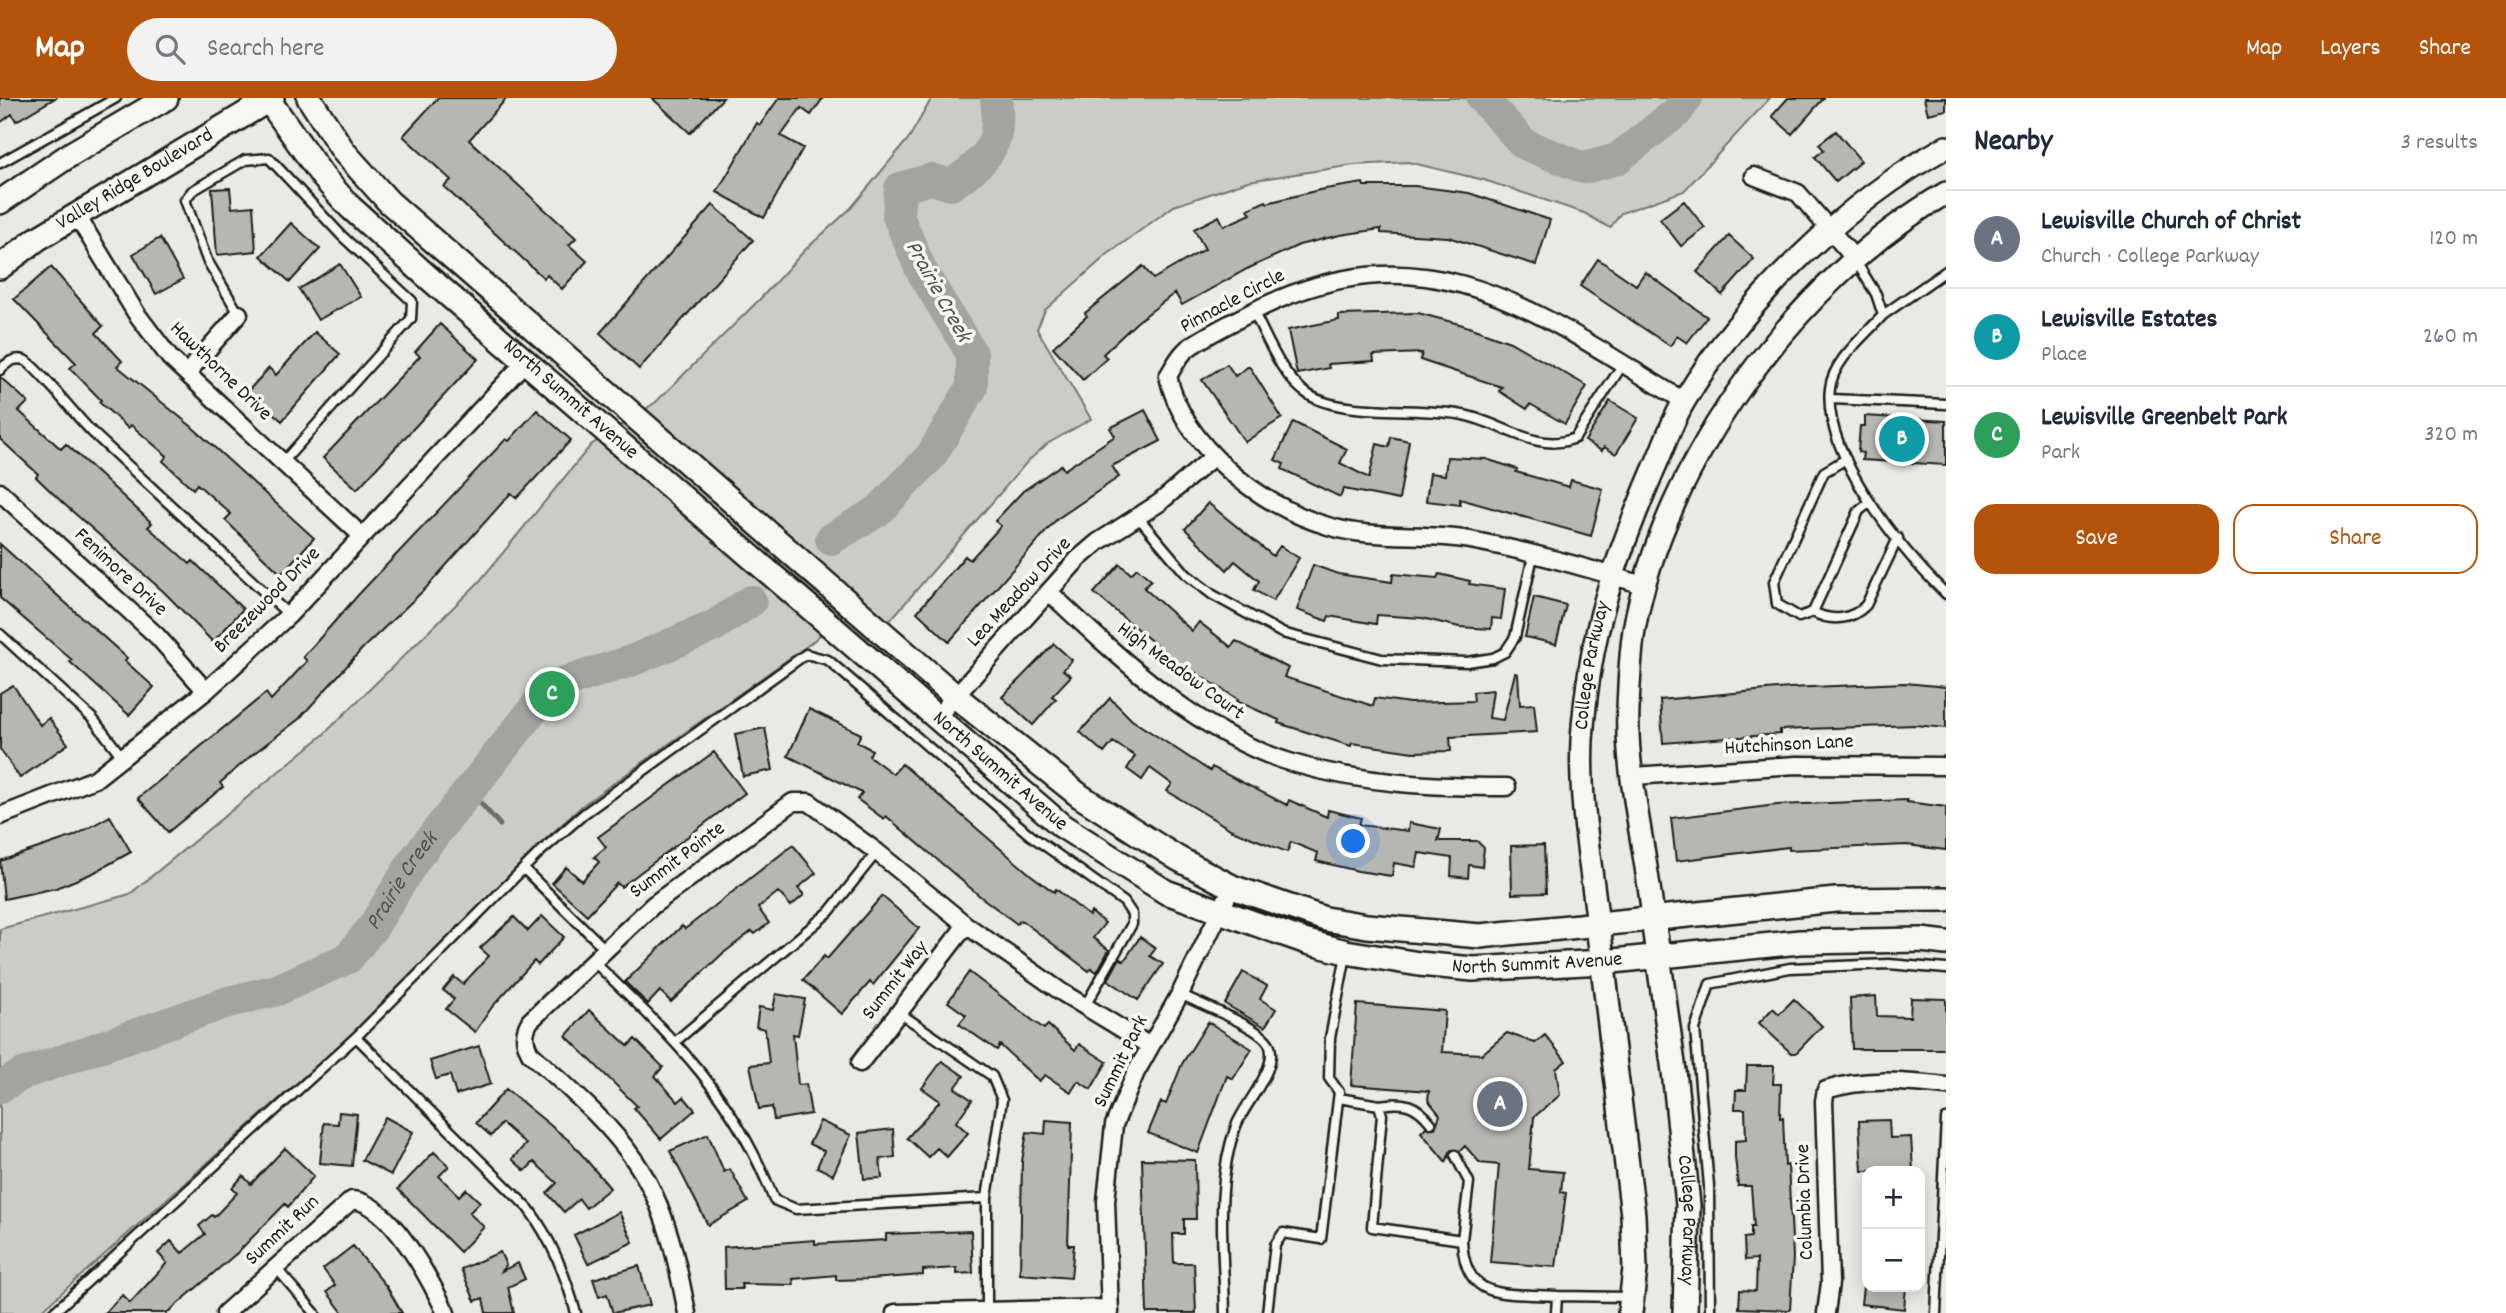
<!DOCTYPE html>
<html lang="en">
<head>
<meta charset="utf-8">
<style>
	:root { --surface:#fff; --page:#f2f2f3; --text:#1f2937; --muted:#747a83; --line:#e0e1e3; --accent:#b45309 }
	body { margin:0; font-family:Dekko,sans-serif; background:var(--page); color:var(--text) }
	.controls { position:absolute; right:21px; bottom:21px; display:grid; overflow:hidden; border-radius:14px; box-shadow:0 4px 18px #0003 }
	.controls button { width:63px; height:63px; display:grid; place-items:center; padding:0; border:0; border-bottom:2px solid var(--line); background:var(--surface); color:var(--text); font:35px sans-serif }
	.you { position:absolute; left:1354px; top:744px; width:24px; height:24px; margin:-18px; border:5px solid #fff; border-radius:50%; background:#1a73e8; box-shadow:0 0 0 10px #1a73e833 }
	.badge { display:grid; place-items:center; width:46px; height:46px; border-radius:50%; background:var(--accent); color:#fff; font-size:23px; font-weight:700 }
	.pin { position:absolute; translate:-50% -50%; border:4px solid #fff; box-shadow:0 2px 7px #0006 }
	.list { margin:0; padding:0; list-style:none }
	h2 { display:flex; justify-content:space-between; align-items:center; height:91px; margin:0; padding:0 28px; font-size:30px }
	h2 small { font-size:23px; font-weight:400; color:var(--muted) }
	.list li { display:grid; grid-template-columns:46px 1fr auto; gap:21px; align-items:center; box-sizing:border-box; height:98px; padding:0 28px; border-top:2px solid var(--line) }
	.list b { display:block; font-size:26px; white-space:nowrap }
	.list p { margin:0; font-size:23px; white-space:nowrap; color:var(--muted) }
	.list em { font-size:23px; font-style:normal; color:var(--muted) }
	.actions { display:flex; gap:14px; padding:21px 28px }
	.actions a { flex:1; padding:16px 0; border:2px solid var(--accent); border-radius:21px; text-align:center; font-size:24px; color:var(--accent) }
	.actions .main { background:var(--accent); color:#fff }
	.icon { flex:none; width:38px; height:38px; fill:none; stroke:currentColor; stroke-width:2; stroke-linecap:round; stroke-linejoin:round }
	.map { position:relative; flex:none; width:1946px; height:1215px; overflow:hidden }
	header { display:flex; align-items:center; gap:42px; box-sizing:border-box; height:98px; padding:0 35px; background:var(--accent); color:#fff }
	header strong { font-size:33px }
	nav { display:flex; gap:38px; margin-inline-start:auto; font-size:24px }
	.search { width:490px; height:63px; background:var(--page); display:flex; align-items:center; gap:18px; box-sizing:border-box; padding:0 24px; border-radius:38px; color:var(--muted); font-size:26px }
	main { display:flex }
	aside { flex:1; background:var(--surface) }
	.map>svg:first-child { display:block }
	.green { fill:#cbcbc7; stroke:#747472; stroke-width:2 }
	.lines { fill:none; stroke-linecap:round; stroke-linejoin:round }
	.stream { stroke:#6d6d6c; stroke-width:5 }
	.river { stroke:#a3a3a1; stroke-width:32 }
	.building { fill:#b6b6b3; stroke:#1c1c1c; stroke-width:2 }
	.service-casing { stroke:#1c1c1c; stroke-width:13 }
	.minor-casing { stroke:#1c1c1c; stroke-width:21 }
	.tertiary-casing { stroke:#1c1c1c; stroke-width:26 }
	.secondary-casing { stroke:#1c1c1c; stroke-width:28 }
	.service { stroke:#f6f6f2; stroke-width:8 }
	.minor { stroke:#f6f6f2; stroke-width:16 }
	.tertiary { stroke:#f6f6f2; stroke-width:21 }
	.secondary { stroke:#f6f6f2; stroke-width:23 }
	.labels { text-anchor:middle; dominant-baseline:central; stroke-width:7; stroke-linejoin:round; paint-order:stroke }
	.street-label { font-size:21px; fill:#1c1c1c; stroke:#f6f6f2 }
	.water-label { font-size:23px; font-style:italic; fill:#525251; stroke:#f6f6f2 }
</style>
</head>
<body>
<header>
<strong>Map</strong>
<div class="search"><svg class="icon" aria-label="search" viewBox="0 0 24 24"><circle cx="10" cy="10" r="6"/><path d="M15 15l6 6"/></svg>Search here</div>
<nav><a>Map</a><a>Layers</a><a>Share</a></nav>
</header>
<main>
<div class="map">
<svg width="1946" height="1215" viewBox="0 0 1946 1215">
	<rect width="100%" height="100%" fill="#e9e9e5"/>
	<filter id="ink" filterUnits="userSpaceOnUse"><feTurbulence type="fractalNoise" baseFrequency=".0143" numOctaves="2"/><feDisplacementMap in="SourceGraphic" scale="14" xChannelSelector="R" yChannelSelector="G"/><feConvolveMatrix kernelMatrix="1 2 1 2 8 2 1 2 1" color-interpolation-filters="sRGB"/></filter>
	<g filter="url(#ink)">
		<path class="green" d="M932,0H1770L1684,93L1621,115L1610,130L1584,115L1484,82L1408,64L1354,67L1248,83L1174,108L1108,156L1045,212L1037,231L1091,321L1047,346L1027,364L887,526L859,502L811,545L583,707L536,750L372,918L39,1215H0V831L130,796L323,637L479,484L591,347L656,304L760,201L805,152L851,110L909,40Z"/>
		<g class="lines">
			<path class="stream" d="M469,692L500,727"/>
			<g class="river">
				<path d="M1482,0L1524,46L1584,70L1617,61L1677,14L1687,0"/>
				<path d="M831,441L878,413L931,358L972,289V256L921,172L898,118L900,90L931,81L951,87C988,61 1002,48 996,0"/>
				<path id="s1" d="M0,989L23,976L228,904L277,892L348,860L373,829L415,761L552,588L631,563L714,528L751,503"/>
			</g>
		</g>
		<path class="building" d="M0,0H55L16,23L12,16L0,25Z
			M438,0H507L469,42L576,140L569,147L587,163L562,191L547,177L544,180L444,89L451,82L403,38Z
			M652,0H723L690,35Z
			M779,0H823L811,17L801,10L781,38L803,50L764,120L717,94L757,25L760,27Z
			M1788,0H1824L1792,36L1772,18Z
			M1924,0H1946V12L1928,16Z
			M1836,33L1861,63L1836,84L1815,59L1824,52L1819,46Z
			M1363,85L1364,88H1415L1469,95L1550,122L1536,167L1448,139L1381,135V131L1340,137L1299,147L1247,171L1182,207L1175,195L1137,224L1103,256L1107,260L1083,282L1053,249L1087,218L1085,215L1143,168L1153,181L1205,151L1194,131L1219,118L1224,128L1251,116L1248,111L1266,103L1267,105L1319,92Z
			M230,90L232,110L253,108L256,153L217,157L212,91Z
			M1684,103L1705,130L1681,148L1660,121Z
			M713,107L753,142L639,271L600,235Z
			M291,125L320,151L290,184L261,158Z
			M1729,138L1754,161L1722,197L1697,174Z
			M160,140L183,181L156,196L133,156Z
			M1598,161L1636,187L1645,174L1707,219L1687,245L1677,238L1670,248L1580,188Z
			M340,166L361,199L318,222L299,191Z
			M51,169L103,228L96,235L122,263L117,268L191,328L314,440L281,476L225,422L231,416L197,386L193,391L163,363L167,358L131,327L128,330L99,304L101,302L70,270L76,265L14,201Z
			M1418,215L1463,227L1510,244L1587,288L1565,326L1530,306L1527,311L1499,293L1502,289L1420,262L1422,255L1373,257L1374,263L1328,266L1329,270L1297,276L1288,232L1339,222V217Z
			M440,226L478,261L357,391L323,360L420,258L415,254Z
			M315,234L340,256L282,323L248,293L269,270L276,277Z
			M1227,266L1235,278L1249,268L1282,320L1245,344L1202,282Z
			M0,279L28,304L19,313L61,351L66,346L152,425L148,429L190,466L193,463L243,511L213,544L164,494L64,406L36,379L38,376L0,341Z
			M1610,303L1638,320L1616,356L1604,349L1602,353L1585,343Z
			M537,312L571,342L517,400L511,395L426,490L363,550L299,621L253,656L220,685L223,689L168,734L138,700L266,595L271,602L307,563L303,559L360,495L506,341L509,343Z
			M1145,312L1161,343L1112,368L1119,379L1057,421L949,544L917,514L965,458L970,462L1001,428L995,423L1023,393L1061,367L1064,372L1115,338L1110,330Z
			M1865,318L1946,323V367L1862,362L1863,355L1858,354L1860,328H1865Z
			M1293,324L1347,351L1340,365L1369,380L1377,346L1389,349L1391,339L1409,343L1399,402L1344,391L1340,399L1282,371L1284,366L1275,362Z
			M1447,359L1486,361L1517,371L1516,374L1569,389L1571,382L1603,391L1591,438L1460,401V407L1426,403L1430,375L1445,377Z
			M1208,405L1273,458L1280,448L1299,460L1273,503L1254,492L1259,483L1235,463L1227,472L1185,431Z
			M0,446L127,560L125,563L154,589L129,617L70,564L72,562L0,500Z
			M1120,466L1131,476L1137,470L1151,482L1144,490L1192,533L1199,524L1231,549L1236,543L1288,570L1284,579L1373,608L1375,600L1410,605L1474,603L1473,594L1493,592L1489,620L1503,622L1515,575L1518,576L1520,607L1534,606L1537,634L1450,639L1451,653L1413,654L1352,645L1351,648L1278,625L1279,622L1237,603L1238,601L1188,570L1186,572L1094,495Z
			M1313,467L1338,476L1392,484L1393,476L1437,480L1439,476L1470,483L1469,486L1505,491L1501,521L1492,520L1491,531L1459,529L1422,520L1377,517L1376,526L1329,518L1327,523L1297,512Z
			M1534,499L1566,507L1556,546L1525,539Z
			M1054,546L1072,562L1063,572L1071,578L1052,598L1056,601L1033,627L1002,599Z
			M1905,585L1946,589V630L1915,627L1780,632V636L1663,645L1660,602L1789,590Z
			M13,587L40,627L49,620L68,646L20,680L0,651V595Z
			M1110,600L1132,622L1210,673L1212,669L1287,707L1289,702L1327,719L1328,712L1361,720L1359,727L1408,733L1409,725L1441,731L1438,743H1477L1484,750L1482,769L1469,767L1468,780L1451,778L1452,760L1419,755L1416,769L1394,765L1392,778L1358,773L1316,763L1318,755L1291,744L1287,754L1232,732L1167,693L1172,686L1150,670L1142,682L1127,671L1135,658L1113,644L1104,655L1080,634Z
			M809,611L861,636L857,644L872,652L869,658L893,676L902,666L1031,777L1054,794L1056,791L1089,818L1091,814L1105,825L1093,840L1109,852L1097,874L1091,870L1089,873L1021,822L1017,826L981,799L886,718L884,721L857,701L862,695L788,658Z
			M765,630L773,672L743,678L735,636Z
			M714,654L745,695L621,789L617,785L587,817L552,785L566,769L582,783L599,764L594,759L606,749L598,739Z
			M1907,702V704L1946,709V752L1907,747L1789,752V749L1676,763L1671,720L1777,707Z
			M110,718L131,754L93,775L56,790L4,801L0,763L74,738Z
			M793,747L816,775L798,790L804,797L791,808L778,794L758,810L769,825L755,836L752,833L721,857L671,904L660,893L648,906L625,884L682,828L685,831Z
			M1544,747L1546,795L1512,796L1511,748Z
			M882,798L919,830L873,887L870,884L842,916L803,882L824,858L827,861Z
			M542,818L564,839L538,867L534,863L492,909L475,934L446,911L454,901L443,892L454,879L463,886L489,858L480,850L514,819L528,833Z
			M1140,839L1156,850L1150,858L1163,866L1138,902L1108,882L1120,860L1124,863Z
			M969,874L1044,931L1048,927L1075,952L1079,946L1107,964L1091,991L1078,983L1071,994L1045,977L1039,983L1000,947L997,952L959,926L966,917L948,904Z
			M1243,874L1267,888L1260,901L1276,911L1265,929L1225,906Z
			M776,896L805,901L798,937L793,936L798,987L806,986L811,1016L774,1022L772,1009L759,1011L750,967L769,965L765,931L756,929L759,909L773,912Z
			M1876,898L1877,918L1910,919L1911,900L1946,901V951H1852L1850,900Z
			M1794,901L1822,928L1796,955H1791L1759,925L1773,910L1779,916Z
			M1357,906L1445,913L1442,954L1482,956L1507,935L1535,945L1545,937L1566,963L1556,971L1560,997L1534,1019L1529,1071L1563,1074L1561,1094L1566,1095L1556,1169L1490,1164L1499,1067L1480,1065L1465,1048L1460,1053L1451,1052L1446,1064L1421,1034L1426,1029L1435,1030L1440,1017L1428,1002L1429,993L1351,987Z
			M589,912L628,948L635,941L663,969L655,978L678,1004L684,999L695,1012L661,1041L634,1010L637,1008L566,938Z
			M1208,924L1252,951L1233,981L1227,978L1198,1055L1148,1035L1161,1004L1166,1006L1182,966Z
			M479,948L491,986L456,997L450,977L436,981L430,963Z
			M942,963L964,978L955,990L972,1002L956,1024L968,1035L947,1059L937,1050L928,1059L907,1040L940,1003L922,990Z
			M1747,968H1774L1773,986H1781L1780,1020L1783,1019L1785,1068L1788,1067L1793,1159L1790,1212L1739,1210L1740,1192L1756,1193L1757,1161L1745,1162L1744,1140L1751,1139V1129H1754L1751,1088H1738L1735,1059V1043L1746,1042L1745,1011H1735L1736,992H1746Z
			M506,991L572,1045L610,1090L586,1110L579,1101L564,1114L547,1095L557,1085L534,1064L525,1073L512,1061L526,1046L502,1025L491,1038L476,1025Z
			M339,1014L357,1016L352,1068L320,1065L324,1025L338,1026Z
			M385,1019L413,1034L391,1077L362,1062Z
			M1046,1022L1072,1024L1068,1147H1074L1071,1180L1020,1176L1022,1063L1027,1034L1045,1036Z
			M1889,1022L1890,1040L1911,1039L1913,1073H1862L1859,1023Z
			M820,1023L851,1037L833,1077L817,1069L824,1053L809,1046Z
			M893,1031L895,1059L880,1061L882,1080L864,1081L859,1035Z
			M708,1036L724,1074L730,1071L748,1104L708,1127L670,1053Z
			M285,1050L314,1078L288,1109L285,1106L237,1155L167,1215H105L122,1197L130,1205L167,1165L158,1155L171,1143L182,1155L205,1136L199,1128L212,1117L214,1119L237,1095L232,1090L243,1078L251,1086Z
			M434,1054L449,1068L439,1078L459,1098L466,1091L480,1104L469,1115L484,1129L460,1154L398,1091Z
			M1142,1061L1195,1062L1196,1121H1184V1136H1173L1174,1165H1194L1196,1215H1147Z
			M619,1114L633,1144L588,1166L574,1137Z
			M971,1133L973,1175L957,1176V1170L923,1172V1177L870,1181L836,1182V1177L793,1181L794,1187L741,1186L742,1191H725L724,1149L815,1142V1146L886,1142V1136Z
			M353,1148L387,1189L402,1215H343L327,1194L335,1187L323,1171Z
			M500,1154L506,1167L502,1173L518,1165L525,1181L508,1189L514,1215H486L483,1200L475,1203L461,1171Z
			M639,1168L650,1207L613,1215L607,1196L599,1199L593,1181Z
			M1863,1189H1906L1904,1211L1861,1206Z"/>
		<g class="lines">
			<g class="service-casing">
				<path id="service" d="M0,65L116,0
					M1855,162L1876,196L1883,217C1865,238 1834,261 1830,290C1822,356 1901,452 1946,496
					M1253,213C1268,241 1281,279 1309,297C1344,319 1420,308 1463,317C1501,324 1537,356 1575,340L1623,266
					M239,216L207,162L185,102L192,93L245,62L269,60L342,138L412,203L411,221L283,364
					M1883,217L1946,173
					M0,272C6,265 14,259 24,262C35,266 80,323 93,335L289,517
					M1831,301L1946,306
					M1846,361L1824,374L1774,484L1777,506L1799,519L1813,514L1859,413L1870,404
					M1138,419L1187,477L1213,497L1282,535L1382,561L1467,564L1493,560L1505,554L1515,539L1533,458
					M1813,514C1831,524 1852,522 1866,507L1898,440
					M0,536L93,621L123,660
					M524,771L604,850
					M592,862C671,938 734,996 774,1102L796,1111L987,1100
					M1180,896C1199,906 1261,929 1269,946C1280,969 1244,1006 1236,1028C1214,1087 1224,1154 1225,1215
					M898,914L992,978L1002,1002L987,1100V1210
					M356,939L528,1110C552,1142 565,1176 576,1215
					M676,943L829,814L877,754
					M1339,1000L1379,1007L1382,1017L1372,1129L1462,1142C1465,1206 1506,1194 1557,1198
					M1379,1007C1403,1003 1415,1005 1431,1025
					M1455,1057L1469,1084L1462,1142
					M276,1170L315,1215
					M53,1215L356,939L540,754L585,715L806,556L828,562L1030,737L1124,804L1132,816V826L1085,908
					M1267,1215L1275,1147L1283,1135L1321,1141L1339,994L1329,980L1330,940L1346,857
					M1556,1215L1557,1198L1628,1199
					M1710,1215L1709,1088L1695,931L1710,886L1790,870L1889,866L1946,871
					M1936,1215L1946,1021"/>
			</g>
			<g class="minor-casing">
				<path id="minor" d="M1754,78L1798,95L1855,161
					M77,118L136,215L170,260L362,438
					M187,275L239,216
					M0,394L157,538L206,593
					M1646,488C1588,470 1529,453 1470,442C1424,434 1373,442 1328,428C1261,409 1183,348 1168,278C1173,270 1179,258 1186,252C1198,241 1248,216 1264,208C1434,127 1543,219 1684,303
					M1049,494C1118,559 1203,640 1296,666C1365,686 1435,689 1507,689
					M935,621L1078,461L1098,444L1159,405L1213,359
					M1634,678L1796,667L1946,668
					M0,718L95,681L206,593L289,517L525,264
					M860,965L966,827
					M225,1215L352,1102C390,1104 431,1183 446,1215
					M687,1215C677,1162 666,1108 635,1063C607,1022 566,988 530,955C524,943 523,935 530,923L653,807L793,704H809L877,754L966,827L1063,895L1150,948
					M895,1215L1110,1210
					M1110,1215L1106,1103L1114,1027L1136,974L1180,896L1232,789
					M1826,1215L1830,1185L1824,1003L1826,992C1866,979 1905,984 1946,988"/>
			</g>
			<g class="tertiary-casing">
				<g id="tertiary">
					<path d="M1653,821C1647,755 1625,676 1628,611C1629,585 1630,558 1634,532C1663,364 1800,179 1946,95"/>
					<path id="s2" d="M1598,827C1591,766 1579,704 1582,642C1589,537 1612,469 1653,373C1664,349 1672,322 1686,300C1745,202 1845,105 1946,49"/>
				</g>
			</g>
			<g class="secondary-casing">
				<g id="secondary">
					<path id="s3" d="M267,0L323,79L350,109L429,180L1062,728L1166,794L1307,844L1346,854L1419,866L1473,871L1603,864L1800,844L1921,842L1946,845"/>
					<path d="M309,0L344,54L389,104L955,598L1080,698L1177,760L1232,789L1325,821L1367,828L1480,838L1836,802L1946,801"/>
					<path d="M0,104L71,56L166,0"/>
					<path id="s4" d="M0,169L37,141L272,0"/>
					<path id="s5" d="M1653,821L1674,973L1688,1107L1685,1215"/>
					<path d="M1598,827L1633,1117L1635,1171L1630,1215"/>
				</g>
			</g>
			<use href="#service" class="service"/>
			<use href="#minor" class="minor"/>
			<use href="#tertiary" class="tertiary"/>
			<use href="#secondary" class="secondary"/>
		</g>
	</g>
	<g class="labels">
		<g class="street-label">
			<text stroke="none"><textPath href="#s4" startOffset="161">Valley Ridge Boulevard</textPath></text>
			<text transform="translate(1233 204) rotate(-28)">Pinnacle Circle</text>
			<text transform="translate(220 274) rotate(44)">Hawthorne Drive</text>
			<text stroke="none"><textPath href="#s3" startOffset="430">North Summit Avenue</textPath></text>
			<text transform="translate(120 475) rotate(43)">Fenimore Drive</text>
			<text transform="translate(1020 495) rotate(-47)">Lea Meadow Drive</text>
			<text transform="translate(268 503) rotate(-45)">Breezewood Drive</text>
			<text stroke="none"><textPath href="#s2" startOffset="261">College Parkway</textPath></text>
			<text transform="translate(1180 574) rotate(36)">High Meadow Court</text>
			<text transform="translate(1789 648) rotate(-3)">Hutchinson Lane</text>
			<text stroke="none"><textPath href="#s3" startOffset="998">North Summit Avenue</textPath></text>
			<text transform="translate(678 763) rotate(-37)">Summit Pointe</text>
			<text stroke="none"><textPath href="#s3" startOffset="1586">North Summit Avenue</textPath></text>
			<text transform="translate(896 883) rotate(-52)">Summit Way</text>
			<text transform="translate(1122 964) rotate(-64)">Summit Park</text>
			<text transform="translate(1806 1104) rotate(-92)">Columbia Drive</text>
			<text stroke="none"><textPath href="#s5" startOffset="303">College Parkway</textPath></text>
			<text transform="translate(283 1133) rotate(-43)">Summit Run</text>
		</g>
		<g class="water-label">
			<text transform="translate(937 194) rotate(61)">Prairie Creek</text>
			<text stroke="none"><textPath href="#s1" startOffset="466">Prairie Creek</textPath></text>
		</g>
	</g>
</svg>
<div class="controls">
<button>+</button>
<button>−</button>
</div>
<div class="you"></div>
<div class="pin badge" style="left:1500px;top:1006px;background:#6b7280">A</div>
<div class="pin badge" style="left:1902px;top:341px;background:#0f9aa8">B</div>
<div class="pin badge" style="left:552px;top:596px;background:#2e9e5b">C</div>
</div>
<aside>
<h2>Nearby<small>3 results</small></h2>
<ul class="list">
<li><span class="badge" style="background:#6b7280">A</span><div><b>Lewisville Church of Christ</b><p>Church · College Parkway</p></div><em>120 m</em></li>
<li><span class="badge" style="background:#0f9aa8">B</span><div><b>Lewisville Estates</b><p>Place</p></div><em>260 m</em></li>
<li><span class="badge" style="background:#2e9e5b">C</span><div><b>Lewisville Greenbelt Park</b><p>Park</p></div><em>320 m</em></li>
</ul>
<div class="actions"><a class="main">Save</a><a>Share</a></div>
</aside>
</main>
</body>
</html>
